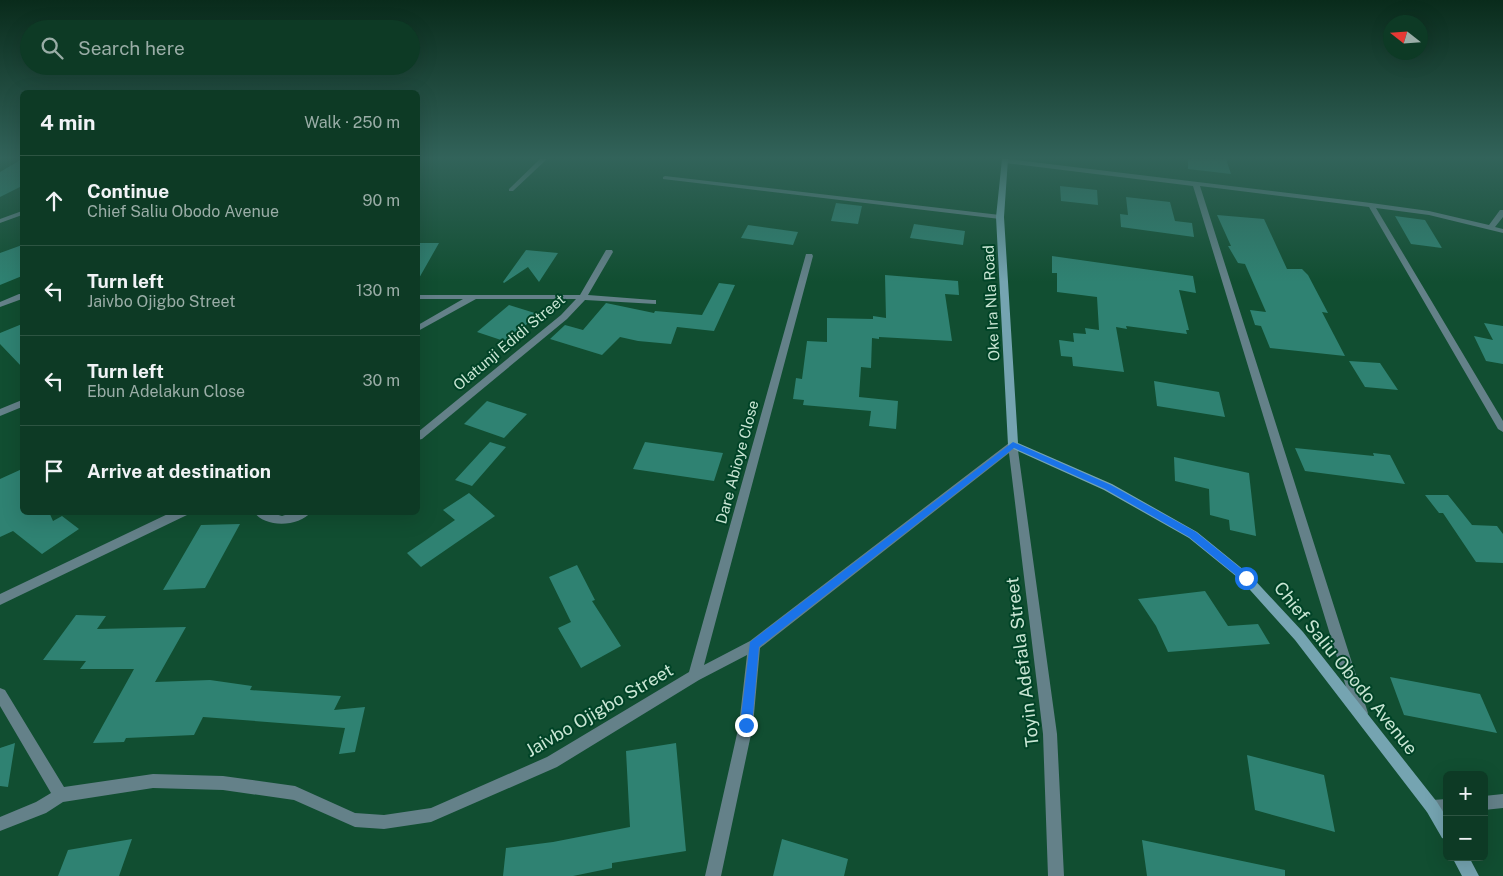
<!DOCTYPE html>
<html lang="en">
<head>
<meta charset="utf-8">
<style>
	:root { --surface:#0d3a25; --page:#1b4532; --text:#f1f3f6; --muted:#9aada7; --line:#2d5442 }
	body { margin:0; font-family:"Public Sans",sans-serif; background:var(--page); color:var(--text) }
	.controls { position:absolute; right:15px; bottom:15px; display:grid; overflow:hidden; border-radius:8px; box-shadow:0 5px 20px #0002 }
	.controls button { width:45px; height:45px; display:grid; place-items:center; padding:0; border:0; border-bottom:1px solid var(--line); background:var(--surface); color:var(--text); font:25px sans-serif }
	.compass { position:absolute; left:1383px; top:15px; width:45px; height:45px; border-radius:50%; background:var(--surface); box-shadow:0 5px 20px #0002; rotate:287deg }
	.stop { position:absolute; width:15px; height:15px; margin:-11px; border:4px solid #1a73e8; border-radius:50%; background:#fff }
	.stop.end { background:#1a73e8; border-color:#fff; box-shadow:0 1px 5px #0008 }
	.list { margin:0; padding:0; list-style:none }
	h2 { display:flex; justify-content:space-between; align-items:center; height:65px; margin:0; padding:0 20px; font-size:21px }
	h2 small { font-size:16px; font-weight:400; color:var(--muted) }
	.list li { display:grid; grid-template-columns:32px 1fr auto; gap:15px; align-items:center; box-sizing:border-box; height:90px; padding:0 20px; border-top:1px solid var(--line) }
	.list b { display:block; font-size:19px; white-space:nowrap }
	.list p { margin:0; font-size:16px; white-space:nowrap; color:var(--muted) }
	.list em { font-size:16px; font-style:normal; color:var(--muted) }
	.icon { flex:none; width:28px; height:28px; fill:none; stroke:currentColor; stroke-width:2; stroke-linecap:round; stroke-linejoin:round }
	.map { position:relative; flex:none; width:1503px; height:876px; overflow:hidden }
	.search { position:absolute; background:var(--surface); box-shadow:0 5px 20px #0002; left:20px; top:20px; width:400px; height:55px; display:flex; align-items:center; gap:12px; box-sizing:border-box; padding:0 18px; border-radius:28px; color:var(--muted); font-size:19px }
	.panel { position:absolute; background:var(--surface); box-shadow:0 5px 20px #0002; left:20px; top:90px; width:400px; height:425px; border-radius:8px }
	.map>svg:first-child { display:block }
	.building { fill:#2f8272 }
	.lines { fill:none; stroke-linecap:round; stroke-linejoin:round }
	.street { fill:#648189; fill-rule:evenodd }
	.secondary { fill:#75a4b1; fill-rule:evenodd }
	.route { fill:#1a73e8 }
	.labels { text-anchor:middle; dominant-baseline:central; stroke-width:4; stroke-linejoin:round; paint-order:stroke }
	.street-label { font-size:15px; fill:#c9e6d4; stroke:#014327 }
	.near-street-label { font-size:18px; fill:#c9e6d4; stroke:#014327 }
</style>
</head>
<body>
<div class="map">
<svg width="1503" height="876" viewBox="0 0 1503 876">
	<rect width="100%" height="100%" fill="#114e31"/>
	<path class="building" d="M22,159V186L0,197V172Z
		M1188,159H1226L1231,174L1188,169Z
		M1060,186L1097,190L1098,205L1061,201Z
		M1126,197L1170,202L1175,221L1192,223L1194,237L1121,227L1120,214L1128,215Z
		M836,203L862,206L858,224L831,221Z
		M1217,215L1264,219L1287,269H1302L1308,275L1328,313L1322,312L1345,356L1270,348L1261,326L1255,325L1250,310L1266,312L1245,264L1238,263L1228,246H1231Z
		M1395,216L1425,220L1442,248L1411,244Z
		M914,224L965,231L963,245L910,238Z
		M748,225L798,232L793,245L741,238Z
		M418,243H439L418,280Z
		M22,245V276L0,285V253Z
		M526,250L558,253L539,282L528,267L504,283L503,282Z
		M1052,256L1193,276L1196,293L1179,290L1189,330H1186L1187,334L1126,326L1127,329L1116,327L1124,372L1073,366L1072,357L1061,356L1059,340L1074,342L1073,333L1086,334L1085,328L1099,330L1097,297L1057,292V273H1052Z
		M885,275L958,281L959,295L945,294L952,341L879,337V339L872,338L871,368L861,367L859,397L898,401L896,429L869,426L871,411L803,405L804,400L793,399L796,378L802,379L807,341L827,342V318L873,319V316L886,318Z
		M719,283L735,285L714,331L677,327L671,344L638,341L620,337L602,355L550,339L565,325L583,330L606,303L654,313L655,311L702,315Z
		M509,305L538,314L507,342L477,332Z
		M1484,323L1503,326V364L1486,361L1474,336L1493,340Z
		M22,324V367L0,344V333Z
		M1349,361L1380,363L1398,390L1365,387Z
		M1154,381L1219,392L1225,417L1157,406Z
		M487,401L527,414L504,438L464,424Z
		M490,442L506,447L472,486L455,480Z
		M645,442L723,453L714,481L633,469Z
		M1295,448L1374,456L1373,453L1390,455L1405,484L1305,471Z
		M1174,457L1249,473L1256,536L1230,530L1229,520L1210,515L1209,489L1175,481Z
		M22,469V512H49L53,521L62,516L79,529L42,554L13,531L0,537V479Z
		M469,493L495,516L421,567L407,553L455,520L443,510Z
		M1425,495H1448L1472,525L1497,526L1503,534V563L1476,562L1443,513H1439Z
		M240,524L205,588L163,590L201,525Z
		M577,565L595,600L592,601L621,646L581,668L558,628L571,622L549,577Z
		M1205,591L1228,626L1258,624L1270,644L1168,652L1156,626L1138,599Z
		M76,615L106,616L97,629L186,627L155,682L210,680L252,686L250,690L341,696L334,710L365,707L355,752L339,754L345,728L203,717L194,735L126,738L124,742L93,743L134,669H80L86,661L43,660Z
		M1390,677L1480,694L1497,733L1404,715Z
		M15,743L8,787L0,786V748Z
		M676,743L686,851L612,863V868L573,876H503L506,848L553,842L630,827L626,751Z
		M1247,755L1324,775L1335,832L1255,810Z
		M132,839L119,876H58L68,850Z
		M782,839L848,859L844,876H773Z
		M1142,840L1285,870V876H1147Z"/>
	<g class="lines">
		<path class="street" d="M540,159H547L513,191H509V189Z
			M1008,159L1371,203L1429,211L1489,225L1500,210H1503V217L1495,227L1503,229V233L1429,215L1376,208L1503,421V432L1498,429L1369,207L1200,186L1368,713L1366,717L1361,719L1356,717L1354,713L1193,186L1005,163L1002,161Z
			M665,176L1000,215L1004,217L1000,219L663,179V177Z
			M22,211V215L0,223V219Z
			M606,250H612L613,252L588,295L653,300H656V304L585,300L567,319L422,439L418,440V432L561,315L576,299H476L418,331V325L463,299H418V295H580Z
			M806,254H812L813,256L704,665L750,641L1009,443H1017L1057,734L1064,876H1048L1043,734L1009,453L760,648L753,725L721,876H705L739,725L747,655L699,680L557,767L431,822L384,829L355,827L294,800L223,790L153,788L63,802L46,813L0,831V817L36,802L51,793L0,706V688L5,690L64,787L153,774L223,776L295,786L355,813L384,815L431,808L547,757L689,672Z
			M19,294H22V299L0,307V302Z
			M22,400V407L0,416V409Z
			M172,512H188L187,515L0,605V594Z
			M254,512H268L282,516L294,512H311C299,527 265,528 254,512Z
			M1503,794V808L1484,810V796Z
			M1447,799V813L1432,814L1427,812L1425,807L1427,802L1432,800Z"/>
		<path class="secondary" d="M1002,159H1008L1004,217L1018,443L1112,484L1197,532L1250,575L1303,632L1437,802L1447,818V840L1442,838L1427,812L1295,640L1242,581L1189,538L1104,490L1009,447L1008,445L996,217Z
			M1452,857H1469L1479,876H1462Z"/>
	</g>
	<linearGradient id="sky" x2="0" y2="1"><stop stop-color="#092b1b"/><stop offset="0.56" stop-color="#32635a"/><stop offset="1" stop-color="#32635a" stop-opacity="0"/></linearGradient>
	<rect width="1503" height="282" fill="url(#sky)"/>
	<path class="route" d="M1013,442L1111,485L1196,532L1249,575V581H1243L1189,537L1105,489L1014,448L759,647L752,725L750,728L746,730L742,728L740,725L750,642Z"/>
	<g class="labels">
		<g class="street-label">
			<text transform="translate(991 303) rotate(-93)">Oke Ira Nla Road</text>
			<text transform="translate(509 342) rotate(-40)">Olatunji Edidi Street</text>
			<text transform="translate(737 462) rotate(-75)">Dare Abioye Close</text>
		</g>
		<g class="near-street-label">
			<text transform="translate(1022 662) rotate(-97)">Toyin Adefala Street</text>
			<text transform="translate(1346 668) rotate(51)">Chief Saliu Obodo Avenue</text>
			<text transform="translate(599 710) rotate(-30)">Jaivbo Ojigbo Street</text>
		</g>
	</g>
</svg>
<div class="controls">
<button>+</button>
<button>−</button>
</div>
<svg class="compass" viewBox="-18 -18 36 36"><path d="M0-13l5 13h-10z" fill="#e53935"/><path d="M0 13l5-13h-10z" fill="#9aada7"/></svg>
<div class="stop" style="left:1246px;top:578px"></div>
<div class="stop end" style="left:746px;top:725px"></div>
<div class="search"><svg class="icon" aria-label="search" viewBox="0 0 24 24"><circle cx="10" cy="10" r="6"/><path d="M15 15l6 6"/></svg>Search here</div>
<section class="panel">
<h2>4 min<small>Walk · 250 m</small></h2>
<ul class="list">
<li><svg class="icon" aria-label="ahead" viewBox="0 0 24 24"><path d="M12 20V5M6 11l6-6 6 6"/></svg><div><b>Continue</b><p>Chief Saliu Obodo Avenue</p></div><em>90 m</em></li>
<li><svg class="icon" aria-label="left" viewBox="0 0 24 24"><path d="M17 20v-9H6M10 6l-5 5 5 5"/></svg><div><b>Turn left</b><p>Jaivbo Ojigbo Street</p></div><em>130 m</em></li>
<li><svg class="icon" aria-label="left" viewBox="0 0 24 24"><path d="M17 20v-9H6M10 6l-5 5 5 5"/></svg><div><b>Turn left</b><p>Ebun Adelakun Close</p></div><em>30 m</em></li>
<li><svg class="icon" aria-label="arrive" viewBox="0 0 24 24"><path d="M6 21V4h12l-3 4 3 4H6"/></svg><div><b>Arrive at destination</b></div></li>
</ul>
</section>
</div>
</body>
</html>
